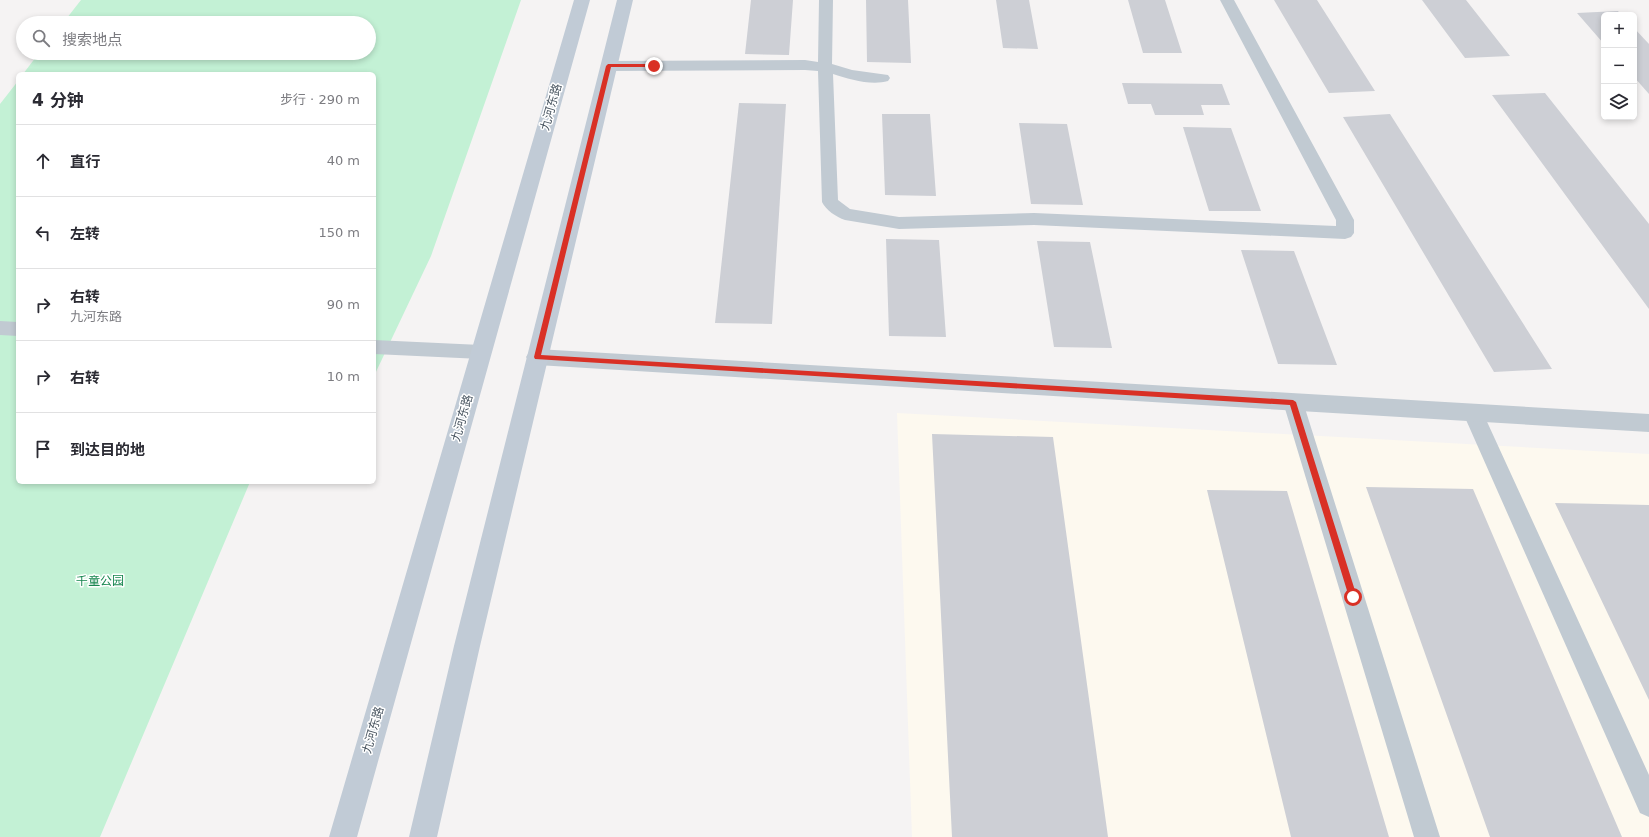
<!DOCTYPE html>
<html lang="zh">
<head>
<meta charset="utf-8">
<style>
	:root { --surface:#fff; --page:#f7f7f7; --text:#2b2b33; --muted:#7c7c81; --line:#e1e1e2 }
	body { margin:0; font-family:"DejaVu Sans","Noto Sans SC",sans-serif; background:var(--page); color:var(--text) }
	.controls { position:absolute; right:12px; top:12px; display:grid; overflow:hidden; border-radius:6px; box-shadow:0 2px 6px #0003 }
	.controls button { width:36px; height:36px; display:grid; place-items:center; padding:0; border:0; border-bottom:1px solid var(--line); background:var(--surface); color:var(--text); font:20px sans-serif }
	.stop { position:absolute; width:12px; height:12px; margin:-9px; border:3px solid #d93025; border-radius:50%; background:#fff }
	.stop.end { background:#d93025; border-color:#fff; box-shadow:0 1px 4px #0008 }
	.list { margin:0; padding:0; list-style:none }
	h2 { display:flex; justify-content:space-between; align-items:center; height:52px; margin:0; padding:0 16px; font-size:17px }
	h2 small { font-size:13px; font-weight:400; color:var(--muted) }
	.list li { display:grid; grid-template-columns:26px 1fr auto; gap:12px; align-items:center; box-sizing:border-box; height:72px; padding:0 16px; border-top:1px solid var(--line) }
	.list b { display:block; font-size:15px; white-space:nowrap }
	.list p { margin:0; font-size:13px; white-space:nowrap; color:var(--muted) }
	.list em { font-size:13px; font-style:normal; color:var(--muted) }
	.icon { flex:none; width:22px; height:22px; fill:none; stroke:currentColor; stroke-width:2; stroke-linecap:round; stroke-linejoin:round }
	.map { position:relative; flex:none; width:1649px; height:837px; overflow:hidden }
	.search { position:absolute; background:var(--surface); box-shadow:0 2px 6px #0003; left:16px; top:16px; width:360px; height:44px; display:flex; align-items:center; gap:10px; box-sizing:border-box; padding:0 14px; border-radius:22px; color:var(--muted); font-size:15px }
	.panel { position:absolute; background:var(--surface); box-shadow:0 2px 6px #0003; left:16px; top:72px; width:360px; height:412px; border-radius:6px }
	.map>svg:first-child { display:block }
	.commercial { fill:#fdf9ef }
	.green { fill:#c3f1d5 }
	.building { fill:#cdcfd5 }
	.lines { fill:none; stroke-linecap:round; stroke-linejoin:round }
	.service { fill:#c1cad2; fill-rule:evenodd }
	.tertiary { fill:#c1cad2; fill-rule:evenodd }
	.secondary { fill:#c1cbd6; fill-rule:evenodd }
	.route { fill:#d93025 }
	.labels { text-anchor:middle; dominant-baseline:central; stroke-width:3; stroke-linejoin:round; paint-order:stroke }
	.street-label { font-size:12px; fill:#4a5661; stroke:#fff }
	.park-label { font-size:12px; fill:#17864f; stroke:#fff }
</style>
</head>
<body>
<div class="map">
<svg width="1649" height="837" viewBox="0 0 1649 837">
	<rect width="100%" height="100%" fill="#f5f3f3"/>
	<path class="commercial" d="M897,413L1649,454V837H912Z"/>
	<path class="green" d="M81,0H521L431,256L374,376V74H23L39,53H369V23H63Z
		M18,81V482H250L100,837H0V104Z"/>
	<path class="building" d="M751,0H793L789,55L745,54Z
		M866,0H908L911,63L867,62Z
		M996,0H1029L1038,49L1003,48Z
		M1128,0H1165L1182,53H1143Z
		M1274,0H1317L1375,91L1329,93Z
		M1422,0H1466L1510,56L1465,58Z
		M1618,11L1621,15H1604V44L1577,13Z
		M1634,28L1649,44V94L1634,77Z
		M1122,83L1222,84L1230,105H1201L1204,115H1155L1151,104H1128Z
		M1545,93L1649,224V309L1492,95Z
		M739,103L786,104L772,324L715,323Z
		M882,114H930L936,196L885,195Z
		M1390,114L1552,369L1494,372L1343,117Z
		M1019,123L1067,124L1083,205L1031,204Z
		M1183,127L1231,128L1261,211H1209Z
		M886,239L939,240L946,337L889,336Z
		M1037,241L1090,242L1112,348L1054,347Z
		M1241,250L1294,251L1337,365L1278,364Z
		M932,434L1053,437L1108,837H952Z
		M1366,487L1473,489L1622,837H1490Z
		M1207,490L1287,491L1389,837H1291Z
		M1555,503L1649,505V700Z"/>
	<g class="lines">
		<path class="service" d="M819,0H833L832,64L852,70L888,75L890,78L888,81C871,86 849,79 833,74L838,200L850,209L899,217L1034,213L1336,226V220L1220,0H1234L1354,220V233L1351,237L1345,239L1034,225L899,229L845,220C836,217 826,210 822,202L818,71L805,70L609,71L604,69L602,66L604,63L609,61L805,60L818,62Z
			M0,321L18,322V336L0,335Z
			M374,340L481,345L488,347L491,352L488,357L481,359L374,354Z
			M1293,394L1300,396L1303,402L1440,837H1414L1283,402L1286,396Z
			M1473,405L1480,407L1483,413L1649,775V817L1640,813L1463,413L1466,407Z"/>
		<path class="tertiary" d="M537,349L1649,414V432L537,365L530,363L526,357L530,351Z"/>
		<path class="secondary" d="M574,0H590L357,837H329Z
			M617,0H633L480,646L437,837H409L454,646Z"/>
	</g>
	<path class="route" d="M654,64L655,67H611L541,355L1293,400L1296,402L1357,597L1356,600H1350L1349,597L1290,405L535,359L534,357L606,66L608,64Z"/>
	<g class="labels">
		<g class="street-label">
			<text transform="translate(551 107) rotate(-74)">九河东路</text>
			<text transform="translate(462 418) rotate(-74)">九河东路</text>
			<text transform="translate(373 730) rotate(-74)">九河东路</text>
		</g>
		<g class="park-label">
			<text x="100" y="581">千童公园</text>
		</g>
	</g>
</svg>
<div class="controls">
<button>+</button>
<button>−</button>
<button><svg class="icon" aria-label="layers" viewBox="0 0 24 24"><path d="M12 4l9 5-9 5-9-5zM3 14l9 5 9-5"/></svg></button>
</div>
<div class="stop" style="left:1353px;top:597px"></div>
<div class="stop end" style="left:654px;top:66px"></div>
<div class="search"><svg class="icon" aria-label="search" viewBox="0 0 24 24"><circle cx="10" cy="10" r="6"/><path d="M15 15l6 6"/></svg>搜索地点</div>
<section class="panel">
<h2>4 分钟<small>步行 · 290 m</small></h2>
<ul class="list">
<li><svg class="icon" aria-label="ahead" viewBox="0 0 24 24"><path d="M12 20V5M6 11l6-6 6 6"/></svg><div><b>直行</b></div><em>40 m</em></li>
<li><svg class="icon" aria-label="left" viewBox="0 0 24 24"><path d="M17 20v-9H6M10 6l-5 5 5 5"/></svg><div><b>左转</b></div><em>150 m</em></li>
<li><svg class="icon" aria-label="right" viewBox="0 0 24 24"><path d="M7 20v-9h11M14 6l5 5-5 5"/></svg><div><b>右转</b><p>九河东路</p></div><em>90 m</em></li>
<li><svg class="icon" aria-label="right" viewBox="0 0 24 24"><path d="M7 20v-9h11M14 6l5 5-5 5"/></svg><div><b>右转</b></div><em>10 m</em></li>
<li><svg class="icon" aria-label="arrive" viewBox="0 0 24 24"><path d="M6 21V4h12l-3 4 3 4H6"/></svg><div><b>到达目的地</b></div></li>
</ul>
</section>
</div>
</body>
</html>
